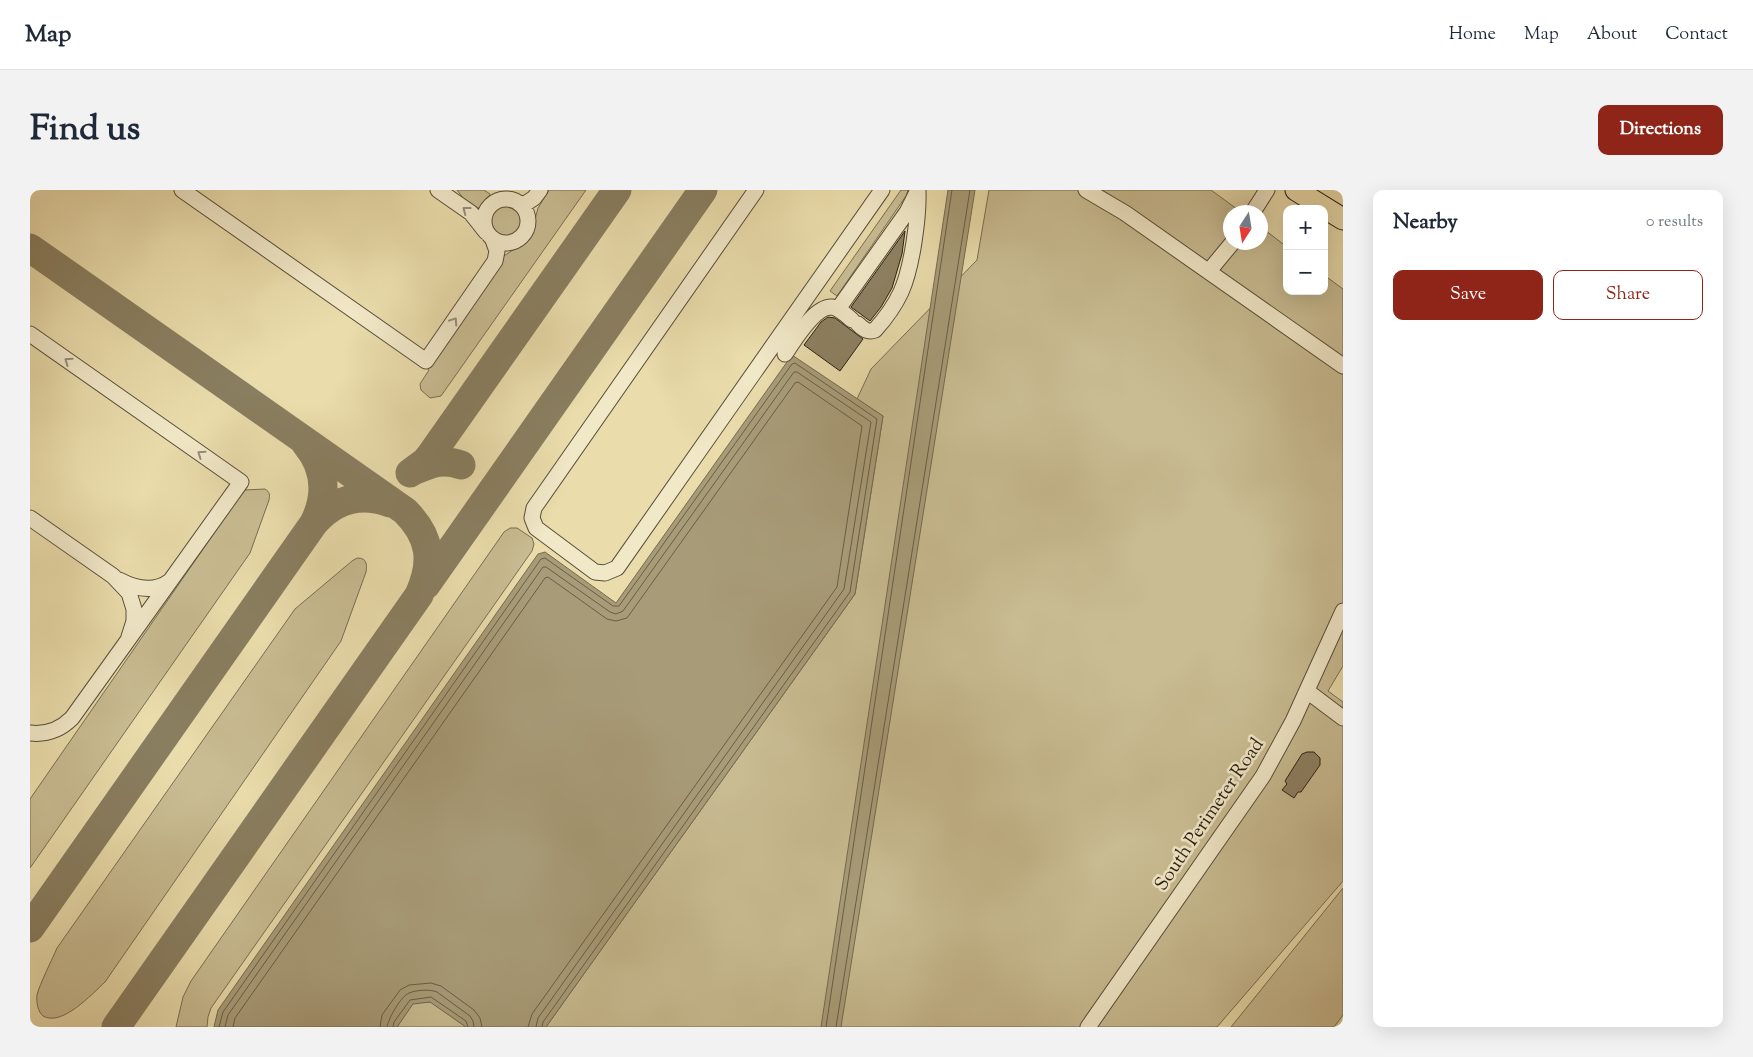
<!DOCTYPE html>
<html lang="en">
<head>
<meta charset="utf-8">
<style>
	:root { --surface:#fff; --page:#f2f2f3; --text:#1f2937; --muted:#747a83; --line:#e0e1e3; --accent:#8f2418 }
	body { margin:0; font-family:"Sorts Mill Goudy",serif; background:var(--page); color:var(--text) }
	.controls { position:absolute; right:15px; top:15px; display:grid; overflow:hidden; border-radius:10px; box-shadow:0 5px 20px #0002 }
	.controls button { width:45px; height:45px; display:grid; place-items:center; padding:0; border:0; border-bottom:1px solid var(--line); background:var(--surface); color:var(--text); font:25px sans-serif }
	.compass { position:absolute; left:1193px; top:15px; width:45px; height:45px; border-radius:50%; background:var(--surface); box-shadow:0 5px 20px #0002; rotate:192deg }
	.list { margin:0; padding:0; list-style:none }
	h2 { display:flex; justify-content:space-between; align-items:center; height:65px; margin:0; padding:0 20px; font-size:21px }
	h2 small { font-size:16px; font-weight:400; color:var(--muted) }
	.actions { display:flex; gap:10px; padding:15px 20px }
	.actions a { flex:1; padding:11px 0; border:1px solid var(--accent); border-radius:10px; text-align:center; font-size:18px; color:var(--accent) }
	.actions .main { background:var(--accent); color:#fff }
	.map { position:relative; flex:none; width:1313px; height:837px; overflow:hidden; border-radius:10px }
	header { display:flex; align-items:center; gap:30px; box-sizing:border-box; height:70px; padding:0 25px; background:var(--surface); border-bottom:1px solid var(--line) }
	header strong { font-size:24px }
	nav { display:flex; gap:28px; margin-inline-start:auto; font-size:18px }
	.intro { display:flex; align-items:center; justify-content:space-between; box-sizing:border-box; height:120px; padding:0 30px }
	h1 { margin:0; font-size:35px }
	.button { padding:12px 22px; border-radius:10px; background:var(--accent); color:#fff; font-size:18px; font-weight:700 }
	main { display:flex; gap:30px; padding:0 30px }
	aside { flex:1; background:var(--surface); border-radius:10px; box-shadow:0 5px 20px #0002 }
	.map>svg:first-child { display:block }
	.green { fill:#c9bc92; stroke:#786e54 }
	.water { fill:#a89c78; stroke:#756a50 }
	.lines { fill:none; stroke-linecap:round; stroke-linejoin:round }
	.shore { stroke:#685e46; stroke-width:1 }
	.taxiway { stroke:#897e60; stroke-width:29 }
	.building { fill:#8d8163; stroke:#281f15 }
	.minor-casing { stroke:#584e3a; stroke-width:17 }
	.highway-casing { stroke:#281f15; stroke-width:23 }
	.minor { stroke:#f1e8c8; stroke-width:15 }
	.highway { stroke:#eadcab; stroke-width:21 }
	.oneway { stroke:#978e77 }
	.labels { text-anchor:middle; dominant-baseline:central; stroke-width:5; stroke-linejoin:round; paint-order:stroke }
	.street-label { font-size:19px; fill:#281f15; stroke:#f1e8c8 }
</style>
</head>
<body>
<header>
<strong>Map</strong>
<nav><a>Home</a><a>Map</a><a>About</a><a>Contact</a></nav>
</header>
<div class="intro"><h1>Find us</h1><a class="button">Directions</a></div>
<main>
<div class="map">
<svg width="1313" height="837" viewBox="0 0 1313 837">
	<rect width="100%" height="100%" fill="#eadcab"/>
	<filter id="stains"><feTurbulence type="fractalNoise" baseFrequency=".004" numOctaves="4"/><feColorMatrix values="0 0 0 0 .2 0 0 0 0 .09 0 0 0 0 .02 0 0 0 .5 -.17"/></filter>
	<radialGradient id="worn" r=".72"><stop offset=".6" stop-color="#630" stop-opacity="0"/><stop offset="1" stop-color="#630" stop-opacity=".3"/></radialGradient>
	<path class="green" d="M427,0H454L460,4V7L453,14L450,18H448L433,8Z
		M519,0H556L411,206L400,208L391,200L390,194L399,180L395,177L472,67L496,52L501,45L508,18Z
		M871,0H878L876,6L807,106L800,101Z
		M959,0H1181L1211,22H1200V52H1230L1231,37L1257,57V101H1294V85L1313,99V476L1298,501L1313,512V691L1187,837H516L825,404L853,226L827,209L841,179L947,70Z
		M460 31a16 16 0 1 1 32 0a16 16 0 1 1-32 0Z
		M235,299C240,302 240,305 239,310L220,363L0,678V609L214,300Z
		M480,338H487L502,348L504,354L502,361L181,818L178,827L177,837H146L153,807L161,791L474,342Z
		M327,368C337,368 337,374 336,382L311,451L75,792C62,804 32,837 13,826C8,822 6,812 7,805C10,793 22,770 27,758L265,419L322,371Z
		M1313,698V825L1304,837H1201Z
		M401,812L436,837H367L383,813Z"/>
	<path class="water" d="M918,0H945L811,837H791Z
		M762,165L853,226L825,404L516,837H436L400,812L383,814L367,837H184L188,820L508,364L515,362L586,413Z"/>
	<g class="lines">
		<path class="shore" d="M189,837L193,822L511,369L515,368L583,416H589L762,174L765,173L847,229L820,402L513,832L512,837
			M195,837L198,825L513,377H516L580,422L586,424L593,421L764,182H767L841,232L814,399L508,828L506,837
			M203,837L205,828L515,388L518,387L577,429L586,431L597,428L765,193L768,192L832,236L807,397L502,824L498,837
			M350,837L352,825L370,800L379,795L401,793L411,796L444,820L450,828L452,837
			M357,837C358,829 371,806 379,803C386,800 400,799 407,802L440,826L443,831L444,837
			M363,837L364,832L380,810L401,807L436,831L438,837
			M796,837L922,0
			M806,837L940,0"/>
		<path class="taxiway" d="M0,58L375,321C401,347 404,372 389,405L86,837
			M276,254C296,278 298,305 284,333
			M383,281C400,274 413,268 431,275
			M380,283L395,272L400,266L587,0
			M396,395L673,0
			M0,738L284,333C305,309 331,302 360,313"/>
	</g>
	<path class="building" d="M875,41L872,64L862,98L851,117L840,131L821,117Z
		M798,127L805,128L833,149L810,181L774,155L791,132Z
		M1277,562H1284L1290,568V575L1271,602H1268L1264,608L1252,600L1257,594L1255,591L1272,564Z"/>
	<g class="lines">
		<g class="minor-casing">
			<path id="minor" d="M152,0L396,171L465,71L467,61L463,50
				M408,0L441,23L456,42
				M726,0L504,318L502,328L506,338L565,382L575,383L587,378L852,0
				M1056,0L1095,23L1313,176
				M454 31a22 22 0 1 1 44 0a22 22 0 1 1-44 0Z
				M492,16L504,8L510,0
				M1223,22L1237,0
				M1179,81L1203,52
				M808,119L877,22L886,4
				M828,134C833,139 838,143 845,140C854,130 865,115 871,102C882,78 889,27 888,0
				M0,144L211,292L98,450
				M755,164C764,151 784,116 802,117C809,118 816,125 822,130
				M0,328L83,386L99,403L104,419V431L98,450L42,528C30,540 17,545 0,543
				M89,390C106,399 124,403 140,391
				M1277,501L1313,528
				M1058,837L1233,586L1263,531L1313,421"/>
		</g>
		<g class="highway-casing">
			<path id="highway" d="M1266,0L1313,29"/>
		</g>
		<use href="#minor" class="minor"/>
		<use href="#highway" class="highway"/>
	</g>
	<defs><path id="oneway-chevron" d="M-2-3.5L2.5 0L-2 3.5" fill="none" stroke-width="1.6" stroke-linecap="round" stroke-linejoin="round" transform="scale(1.25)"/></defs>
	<g class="oneway">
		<use href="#oneway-chevron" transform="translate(436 20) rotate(-142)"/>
		<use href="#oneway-chevron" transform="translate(424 131) rotate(-56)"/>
		<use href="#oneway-chevron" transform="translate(38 171) rotate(-145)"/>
		<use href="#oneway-chevron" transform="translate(171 264) rotate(-145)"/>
	</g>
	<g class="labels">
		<g class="street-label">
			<text transform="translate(1180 625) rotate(-56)">South Perimeter Road</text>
		</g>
	</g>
	<rect width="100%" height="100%" filter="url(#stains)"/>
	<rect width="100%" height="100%" fill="url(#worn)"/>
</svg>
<div class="controls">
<button>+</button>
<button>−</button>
</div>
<svg class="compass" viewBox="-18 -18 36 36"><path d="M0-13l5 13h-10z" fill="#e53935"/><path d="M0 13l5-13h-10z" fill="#747a83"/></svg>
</div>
<aside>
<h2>Nearby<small>0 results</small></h2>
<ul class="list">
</ul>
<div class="actions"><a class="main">Save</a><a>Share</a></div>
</aside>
</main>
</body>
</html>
